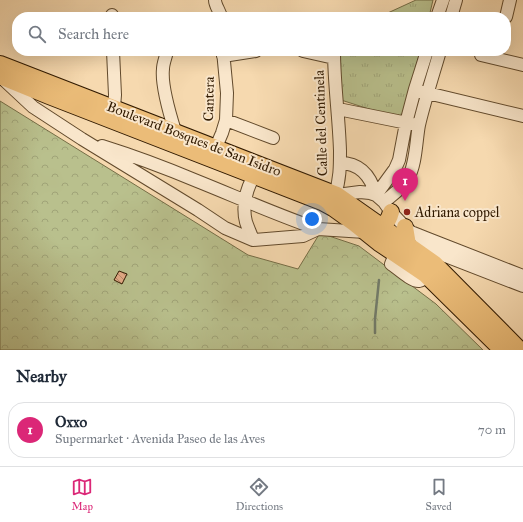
<!DOCTYPE html>
<html lang="en">
<head>
<meta charset="utf-8">
<style>
	:root { --surface:#fff; --page:#f2f2f3; --text:#1f2937; --muted:#747a83; --line:#e0e1e3; --accent:#db2777 }
	body { margin:0; font-family:"IM FELL Great Primer",serif; background:var(--page); color:var(--text) }
	.you { position:absolute; left:312px; top:219px; width:14px; height:14px; margin:-10px; border:3px solid #fff; border-radius:50%; background:#1a73e8; box-shadow:0 0 0 6px #1a73e833 }
	.badge { display:grid; place-items:center; width:26px; height:26px; border-radius:50%; background:var(--accent); color:#fff; font-size:13px; font-weight:700 }
	.pin { position:absolute; translate:-50% -33px; filter:drop-shadow(0 1px 2px #0008) }
	.pin::after { content:''; position:absolute; top:21px; width:14px; height:12px; background:inherit; clip-path:polygon(0 0,100% 0,50% 100%) }
	.list { margin:0; padding:0; list-style:none }
	h2 { display:flex; justify-content:space-between; align-items:center; height:52px; margin:0; padding:0 16px; font-size:17px }
	h2 small { font-size:13px; font-weight:400; color:var(--muted) }
	.list li { display:grid; grid-template-columns:26px 1fr auto; gap:12px; align-items:center; box-sizing:border-box; height:56px; margin:0 8px 8px; padding:0 8px; border:1px solid var(--line); border-radius:16px }
	.list b { display:block; font-size:15px; white-space:nowrap }
	.list p { margin:0; font-size:13px; white-space:nowrap; color:var(--muted) }
	.list em { font-size:13px; font-style:normal; color:var(--muted) }
	.icon { flex:none; width:22px; height:22px; fill:none; stroke:currentColor; stroke-width:2; stroke-linecap:round; stroke-linejoin:round }
	.map { position:relative; flex:none; width:523px; height:350px; overflow:hidden }
	.search { position:absolute; background:var(--surface); box-shadow:0 4px 16px #0002; left:12px; right:12px; top:12px; height:44px; display:flex; align-items:center; gap:10px; box-sizing:border-box; padding:0 14px; border-radius:16px; color:var(--muted); font-size:15px }
	.sheet { height:116px; background:var(--surface) }
	nav { display:flex; justify-content:space-around; align-items:center; box-sizing:border-box; height:56px; border-top:1px solid var(--line); background:var(--surface); font-size:11px; color:var(--muted) }
	nav a { display:grid; justify-items:center; gap:2px }
	nav .on { color:var(--accent) }
	.map>svg:first-child { display:block }
	.grass { fill:url(#grass-tufts); stroke:#756d46 }
	.forest { fill:url(#forest-crowns); stroke:#756d46 }
	.lines { fill:none; stroke-linecap:round; stroke-linejoin:round }
	.stream { stroke:#727a68; stroke-width:2.5 }
	.building { fill:url(#building-back-hatch); stroke:#311a00 }
	.minor-casing { stroke:#624a2c; stroke-width:14 }
	.major-casing { stroke:#311a00; stroke-width:18 }
	.minor { stroke:#f9e6cb; stroke-width:12 }
	.major { stroke:#ebbc78; stroke-width:16 }
	.poi-dot { fill:#8f2418; stroke:#f9e6cb; stroke-width:1.5 }
	.labels { text-anchor:middle; dominant-baseline:central; stroke-width:4; stroke-linejoin:round; paint-order:stroke }
	.street-label { font-size:14px; fill:#311a00; stroke:#f9e6cb }
	.poi-label { font-size:14px; fill:#311a00; stroke:#f9e6cb; text-anchor:start }
</style>
</head>
<body>
<div class="map">
<svg width="523" height="350" viewBox="0 0 523 350">
	<defs>
		<pattern id="grass-tufts" width="24" height="20" patternUnits="userSpaceOnUse"><rect width="24" height="20" fill="#b9c08d"/><path d="M3 7l-1-3M5 7V3M7 7l1-3M15 17l-1-3M17 17v-4M19 17l1-3" fill="none" stroke="#a0a478"/></pattern>
		<pattern id="forest-crowns" width="20" height="18" patternUnits="userSpaceOnUse"><rect width="20" height="18" fill="#b9c08d"/><path d="M2 6a3 3 0 1 1 6 0M12 15a3 3 0 1 1 6 0" fill="none" stroke="#a0a478"/></pattern>
		<pattern id="building-back-hatch" width="6" height="6" patternUnits="userSpaceOnUse"><rect width="6" height="6" fill="#e4ab87"/><path d="M-1 5l2 2M0 0l6 6M5-1l2 2" fill="none" stroke="#b98a6c"/></pattern>
	</defs>
	<rect width="100%" height="100%" fill="#f6d9af"/>
	<filter id="stains"><feTurbulence type="fractalNoise" baseFrequency=".005" numOctaves="4"/><feColorMatrix values="0 0 0 0 .2 0 0 0 0 .09 0 0 0 0 .02 0 0 0 .5 -.17"/></filter>
	<radialGradient id="worn" r=".72"><stop offset=".6" stop-color="#630" stop-opacity="0"/><stop offset="1" stop-color="#630" stop-opacity=".3"/></radialGradient>
	<path class="grass" d="M416,0H433L429,17H379Z
		M333,51H420L403,120L338,99Z"/>
	<path class="forest" d="M0,101L248,255L298,269L320,233L359,246L436,304L483,350H0Z"/>
	<g class="lines">
		<path class="stream" d="M375,333V319L379,280"/>
	</g>
	<path class="building" d="M119,271L127,274L122,284L114,280Z"/>
	<g class="lines">
		<g class="minor-casing">
			<path id="minor" d="M215,0C215,6 220,11 221,17
				M112,15V17
				M437,17L443,0
				M451,17L456,0
				M506,17L510,0
				M113,51L115,95L114,107
				M167,51C166,57 163,63 163,69C161,86 170,115 175,131
				M303,51L334,58
				M334,51C334,84 339,117 340,151C340,166 340,180 335,194
				M481,55L523,65
				M223,56L256,51
				M4,80L33,107L82,139L198,210L225,228L253,240L303,236L318,229L365,232
				M419,91L523,116
				M343,110L412,124
				M226,120L273,138
				M102,146C134,156 166,168 197,181C237,197 277,215 318,229
				M216,147L222,133L226,120L227,93L223,51
				M340,163C361,163 371,177 376,195
				M337,195L360,192L370,193L376,195L384,202L391,212L405,227L411,232L426,238L523,276
				M376,195L395,169L399,160L406,123L415,89L427,51
				M384,202C392,195 403,188 408,178C416,165 416,141 419,125C425,100 433,75 440,51
				M253,240C251,234 248,228 246,222C242,207 246,189 254,176
				M412,246L425,248L523,286
				M395,254L391,264C396,267 412,282 419,281C424,280 429,275 432,272"/>
		</g>
		<g class="major-casing">
			<path id="major" d="M0,64L337,195L435,264L520,350
				M0,76L49,96L322,202L333,208L354,223L379,243L425,274L502,350
				M405,227L408,245
				M372,230C383,225 388,224 391,212"/>
		</g>
		<use href="#minor" class="minor"/>
		<use href="#major" class="major"/>
	</g>
	<circle class="poi-dot" cx="407" cy="212" r="4"/>
	<g class="labels">
		<g class="street-label">
			<text transform="translate(209 99) rotate(-89)">Cantera</text>
			<text transform="translate(321 123) rotate(-92)">Calle del Centinela</text>
			<text transform="translate(194 139) rotate(21)">Boulevard Bosques de San Isidro</text>
		</g>
		<g class="poi-label">
			<text x="415" y="212">Adriana coppel</text>
		</g>
	</g>
	<rect width="100%" height="100%" filter="url(#stains)"/>
	<rect width="100%" height="100%" fill="url(#worn)"/>
</svg>
<div class="you"></div>
<div class="pin badge" style="left:405px;top:201px">1</div>
<div class="search"><svg class="icon" aria-label="search" viewBox="0 0 24 24"><circle cx="10" cy="10" r="6"/><path d="M15 15l6 6"/></svg>Search here</div>
</div>
<section class="sheet">
<h2>Nearby<small></small></h2>
<ul class="list">
<li><span class="badge">1</span><div><b>Oxxo</b><p>Supermarket · Avenida Paseo de las Aves</p></div><em>70 m</em></li>
</ul>
</section>
<nav>
<a class="on"><svg class="icon" aria-label="map" viewBox="0 0 24 24"><path d="M3 6l6-2 6 2 6-2v14l-6 2-6-2-6 2zM9 4v14M15 6v14"/></svg>Map</a>
<a><svg class="icon" aria-label="directions" viewBox="0 0 24 24"><path d="M12 3l9 9-9 9-9-9zM9 14v-3h6M13 9l2 2-2 2"/></svg>Directions</a>
<a><svg class="icon" aria-label="saved" viewBox="0 0 24 24"><path d="M7 4h10v16l-5-4-5 4z"/></svg>Saved</a>
</nav>
</body>
</html>
